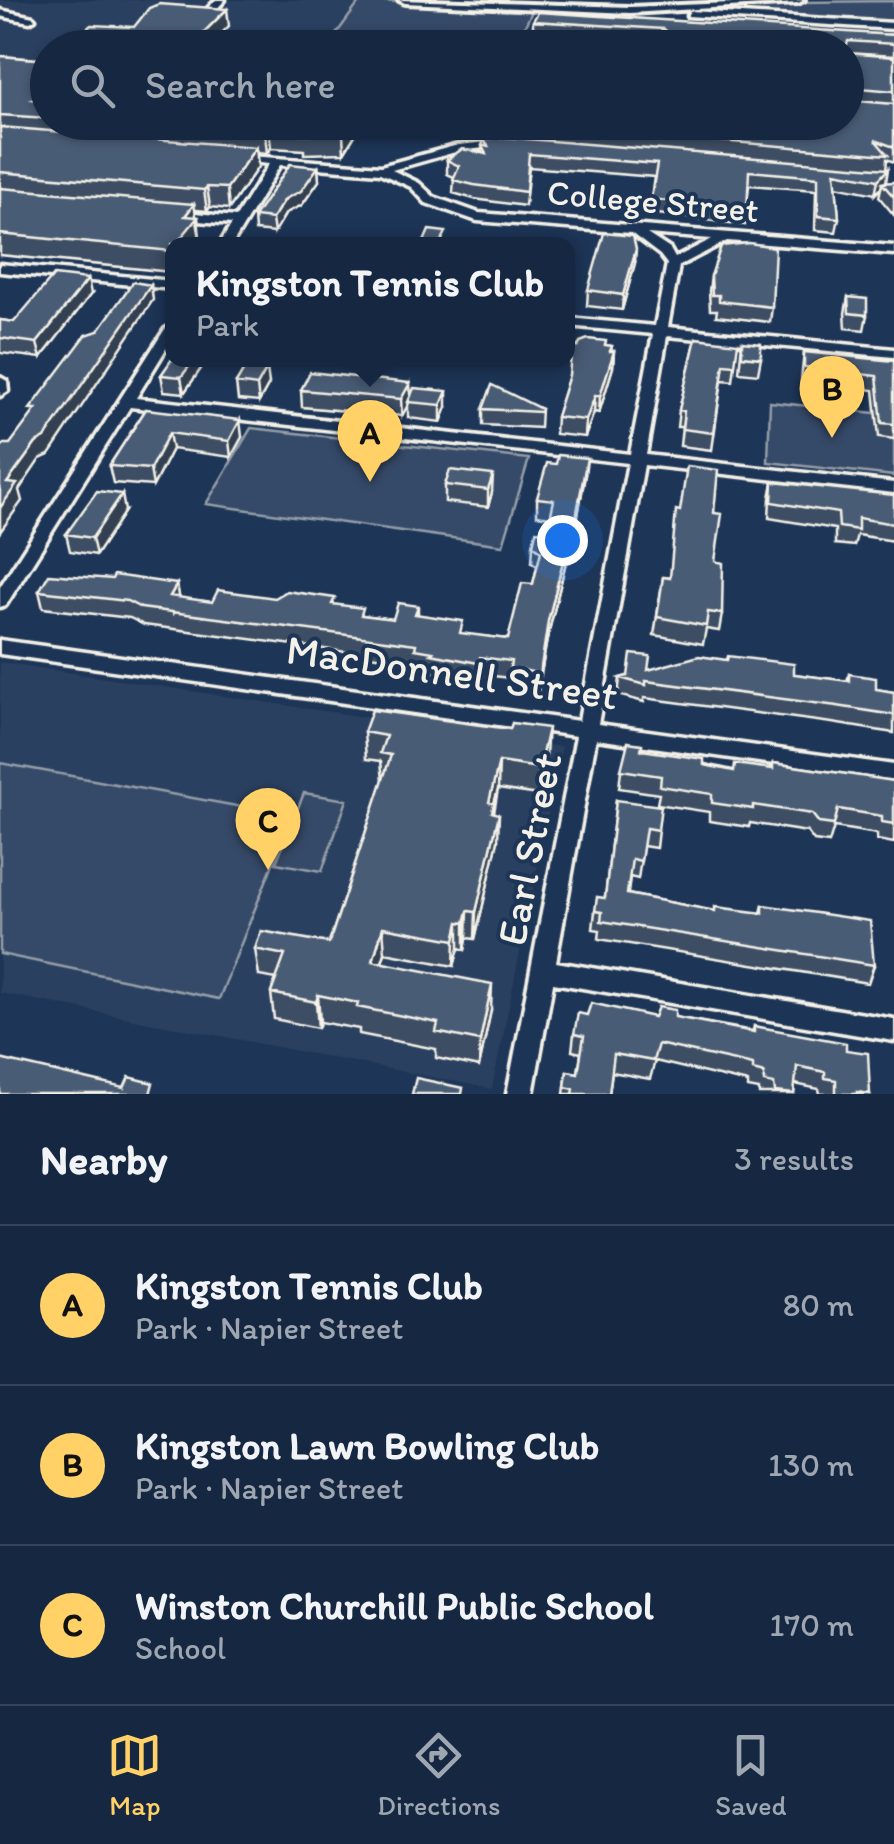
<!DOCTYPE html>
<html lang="en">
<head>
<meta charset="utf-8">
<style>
	:root { --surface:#162841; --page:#23344c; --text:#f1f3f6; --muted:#9ea6b1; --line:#35445a; --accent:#ffd166 }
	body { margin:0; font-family:Itim,sans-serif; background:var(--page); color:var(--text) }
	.you { position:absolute; left:562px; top:540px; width:35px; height:35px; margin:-25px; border:8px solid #fff; border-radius:50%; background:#1a73e8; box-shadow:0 0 0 15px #1a73e833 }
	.badge { display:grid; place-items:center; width:65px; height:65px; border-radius:50%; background:var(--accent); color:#111; font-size:32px; font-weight:700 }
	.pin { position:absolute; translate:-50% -82px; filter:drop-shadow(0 2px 5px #0008) }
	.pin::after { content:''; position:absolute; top:52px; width:35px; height:30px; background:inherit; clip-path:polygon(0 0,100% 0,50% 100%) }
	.popup { position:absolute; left:165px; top:237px; width:410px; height:130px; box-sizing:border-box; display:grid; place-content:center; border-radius:20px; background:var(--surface); filter:drop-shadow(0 2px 8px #0005); font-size:32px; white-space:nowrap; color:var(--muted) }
	.popup b { font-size:38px; color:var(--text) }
	.popup::after { content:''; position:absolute; left:50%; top:100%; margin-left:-20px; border:20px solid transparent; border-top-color:var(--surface) }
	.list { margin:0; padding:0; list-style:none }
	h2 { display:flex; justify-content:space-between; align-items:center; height:130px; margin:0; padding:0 40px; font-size:42px }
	h2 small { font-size:32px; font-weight:400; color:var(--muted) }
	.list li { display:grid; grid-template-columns:65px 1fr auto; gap:30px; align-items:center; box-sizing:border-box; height:160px; padding:0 40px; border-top:2px solid var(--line) }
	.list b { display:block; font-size:38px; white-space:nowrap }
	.list p { margin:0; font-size:32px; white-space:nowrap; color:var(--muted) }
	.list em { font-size:32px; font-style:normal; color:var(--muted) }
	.icon { flex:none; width:55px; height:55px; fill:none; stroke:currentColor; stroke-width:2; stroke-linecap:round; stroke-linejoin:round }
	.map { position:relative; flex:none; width:894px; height:1094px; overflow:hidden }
	.search { position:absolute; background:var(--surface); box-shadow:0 2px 8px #0004; left:30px; right:30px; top:30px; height:110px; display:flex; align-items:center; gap:25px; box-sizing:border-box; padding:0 35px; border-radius:55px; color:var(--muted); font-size:38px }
	.sheet { height:610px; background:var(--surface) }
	nav { display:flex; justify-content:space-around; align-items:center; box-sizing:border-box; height:140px; border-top:2px solid var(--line); background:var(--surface); font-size:28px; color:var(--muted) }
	nav a { display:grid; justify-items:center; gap:5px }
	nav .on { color:var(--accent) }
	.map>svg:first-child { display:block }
	.built { fill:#2a4060 }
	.green { fill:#354a67; stroke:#949ea8; stroke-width:2.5 }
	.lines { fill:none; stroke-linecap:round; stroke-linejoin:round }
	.minor-casing { stroke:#f4f1e8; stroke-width:7 }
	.major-casing { stroke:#f4f1e8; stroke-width:8 }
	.minor { fill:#1d3557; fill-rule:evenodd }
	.major { fill:#1d3557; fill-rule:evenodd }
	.wall { fill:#3e4e64; stroke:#f4f1e8; stroke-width:2.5 }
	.shaded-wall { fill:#324051; stroke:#f4f1e8; stroke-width:2.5 }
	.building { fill:#485b74; stroke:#f4f1e8; stroke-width:2.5 }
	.labels { text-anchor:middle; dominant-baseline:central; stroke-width:8; stroke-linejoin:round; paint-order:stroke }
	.far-street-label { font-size:35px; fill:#f4f1e8; stroke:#1d3557 }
	.street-label { font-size:42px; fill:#f4f1e8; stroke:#1d3557 }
</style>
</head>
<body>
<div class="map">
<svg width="894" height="1094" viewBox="0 0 894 1094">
	<rect width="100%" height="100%" fill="#1d3557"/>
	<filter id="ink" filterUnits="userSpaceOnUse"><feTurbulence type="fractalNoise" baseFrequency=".01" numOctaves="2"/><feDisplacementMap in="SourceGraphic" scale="20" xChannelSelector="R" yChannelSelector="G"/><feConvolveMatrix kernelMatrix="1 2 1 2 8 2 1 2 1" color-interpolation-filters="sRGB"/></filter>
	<g filter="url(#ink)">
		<path class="built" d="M0,0H361L326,47L48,48L47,107L0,133Z
			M0,662L562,747L492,1089L0,993Z"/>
		<path class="green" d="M361,0L533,9L515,47L326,48Z
			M894,1V24L676,10L800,2Z
			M770,402L894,415V476L768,462Z
			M251,428L529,459L503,545L206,504Z
			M0,763L292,816L219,999L0,954Z
			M304,793L347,800L322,871L276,863Z"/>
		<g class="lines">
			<g class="minor-casing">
				<path id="minor" d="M216,0H225L212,14H206V10Z
					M0,10L33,17L35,19L30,22L0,16Z
					M690,11L894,23V29L687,16Z
					M501,35L546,37L551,40L546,43L501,41L472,48H454Z
					M505,140L509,141V145L459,151L392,170L419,183L434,197L479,213L894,246V254L727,241L679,266L668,327L894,349V357L667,336L646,455L894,483V493L644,465L598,724L894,765V781L596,739L556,962L894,1019V1041L553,983L533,1094H507L576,736L0,654V640L579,721L628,463L130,407L6,605L0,607V587L165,329L172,325V339L136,398L630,454L653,334L568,326V318L655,326L667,264L660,255L631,233L477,221L426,203L411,187L380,173L280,165L232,245H219L232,224L175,219L169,215L175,211L236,217L269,164L231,160V156L235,155L381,166L458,145ZM647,234L712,239L675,258L670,249Z
					M0,264L172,281V289L0,272Z
					M0,377L7,381L8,391L0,396Z"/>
			</g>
			<g class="major-casing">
				<path id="major" d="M399,0L630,7L804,0L798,3L630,13L405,3Z"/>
			</g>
			<use href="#minor" class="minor"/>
			<use href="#major" class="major"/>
		</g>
		<path class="wall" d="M533,21L894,35V56L846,53V48L609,40H636L533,33Z
			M846,53L894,57V162L887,159L885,183L894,182V215L879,197L881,188L875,194L836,186L839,218L836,232L815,230L816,190L749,185L745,225L730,223L649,213L654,177L529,167L525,206L474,199L453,193L454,177L447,174V160L482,153L483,139L503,136L472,138L461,122H846Z
			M0,56L48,60V122H363L344,153L304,154V150L271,148L267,153L256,152L258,167L229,209L210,207L207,211L195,210L196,217H198L200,238L195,244H172V272L0,255Z
			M318,167L319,181L302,205L286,213L274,233L255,231L254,217Z
			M635,263L622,310L587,306L588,290Z
			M711,276L772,307L770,322L716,316L717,310H710L709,291Z
			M91,294L41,358L0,353V320L14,322Z
			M848,297L867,315L864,330L846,328L845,313Z
			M696,338L735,365L733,381L722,380L712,450L680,446L682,427H677L679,410Z
			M742,342L761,358L758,374L739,372Z
			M606,345L612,346L611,351H614L613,367L599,413L594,412L585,437L555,434L556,417L578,347Z
			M804,352L894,361V439L879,437L874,390L801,381Z
			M172,360H207L184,393L164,391L161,375Z
			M236,383L269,384L259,402L238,400Z
			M301,390L411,395L447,407L441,422L408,418V404L402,416L302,407Z
			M146,409L242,437L231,457L172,449L153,486L113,483L109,466Z
			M483,409H541L540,428L483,425Z
			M450,470L492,492L488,507L445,502V485Z
			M585,475L570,562H566L547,639L538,691L509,685V678L479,674L478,680L432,672V669L415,666V661L144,625L130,618L43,608L39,591L177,584L179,598L212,602L336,605L363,615L393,619L418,606V615L463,634L508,639L533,584L537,566L532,562L533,545L547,532L550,517L537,515V498Z
			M773,482L894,495V541L857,535L854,546L835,544V529L769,518L770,498Z
			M125,511L96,555L70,551L66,534Z
			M714,513L715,561L722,614L719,631L706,629L703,644L654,635L663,577L669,578Z
			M648,670L794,674L847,681L849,674L876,689L894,692V733L832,723L644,698V702L618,695L620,678Z
			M364,732L546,755L538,795L498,789L494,813L498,840L475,939L467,938L465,950L459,948L454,966L385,953L382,963L491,1010L479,1067L436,1058V1049L359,1034V1029L320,1022L318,1028L274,1019L271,993L276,979L259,976L255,949L329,943L383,780L381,761L366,759Z
			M641,750L733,770L771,769L773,763L894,781V843L877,840V834L834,827L829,843L814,841L807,832L750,823L749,827L709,821V812L657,804L659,794L619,788L621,770Z
			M616,800L658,830L656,848L643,846L638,879L630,877L628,894L714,911L761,913L763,905L874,965L868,983L599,939L600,930L593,929L595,911L605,898Z
			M587,1015L675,1017L753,1031L754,1026L846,1050L870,1094H820L819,1089L795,1084L794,1094H759V1090L748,1088V1083L655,1061L650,1079L612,1072L609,1094H564L567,1071L578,1073L581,1053L572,1051L574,1034Z"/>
		<path class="shaded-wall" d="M227,9L229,26L215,40L216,48H203L201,35Z
			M48,86V107L32,99Z
			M350,122H363L344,153L343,134Z
			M269,128L271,148L267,153L265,134Z
			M256,147L258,167L229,209L227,188Z
			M318,167L319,181L302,205L286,213L274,233L272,219L285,199Z
			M888,169L886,182L882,183L881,188L875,194L878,180Z
			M207,187L210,207L207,211L204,190Z
			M194,204L200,238L195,244H176L185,216Z
			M636,249L635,263L622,310L623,295Z
			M88,279L91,294L41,358L37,343Z
			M151,285L153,300L49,455L40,459L19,490L22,501L0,532V508L7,483Z
			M614,351L613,367L599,413L600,396Z
			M194,360H207L184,393L181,377Z
			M267,368L269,384L259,402L257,386Z
			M410,383L411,399L402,416L401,399Z
			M447,391V407L441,422V405Z
			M595,396L594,412L585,437L586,420Z
			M240,420L242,437L231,457L229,441Z
			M169,433L172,449L153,486L150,469Z
			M587,458L585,475L570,562L571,545Z
			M493,475L492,492L488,507V490Z
			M122,494L125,511L96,555L92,538Z
			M567,545L566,562L547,639L538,691L540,674L548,621Z
			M177,584L180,601L173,613L170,596Z
			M548,728L546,755L538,795L539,768Z
			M499,762L498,789L494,803L493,830L489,802Z
			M499,814L498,840L475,939L476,912Z
			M468,911L467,938L465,950V923Z
			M459,922V948L454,966L455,940Z
			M383,927L385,953L374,987L373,961Z
			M492,984L491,1010L479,1067L480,1041Z
			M318,995L320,1022L318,1028L316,1002Z"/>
		<path class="building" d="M159,4L227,9L201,35L215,36L203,48H63L91,25L134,27L149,8Z
			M538,12L894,35V44L848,41L846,49V48H520L527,34L609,40H667L671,36L663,29L533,21Z
			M846,53L894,57V91L849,87L846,89Z
			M0,56L48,60V86L32,99L48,101V118L0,115Z
			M846,100L894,104V147L875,140L888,155L504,123L472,124L471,122H846Z
			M109,122H350L343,134H302L305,131L269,128L265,134Z
			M0,127L256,147L227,188L207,187L204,190L0,172Z
			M503,137L888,169L878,180L835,172L839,218L818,216V177L749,171L747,211L651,199L657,164L529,154L526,192L474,185L453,180L459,166L447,160L462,149L486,154L482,146H488L483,139Z
			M290,164L318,167L301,191L285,199L272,219L254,217Z
			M894,182V197L882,183Z
			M0,188L194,204L185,216L198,217L176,244H172L171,251L0,234Z
			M429,230L446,232L440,244H423Z
			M604,233L633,236L636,249L623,295L588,290Z
			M749,243L775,247L772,307L719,301V295H712L711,276L721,246Z
			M54,275L88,279L37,343L0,338V320L14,322Z
			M133,282L151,285L45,438L36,443L7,483L17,484L0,508V448L4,444H10L36,409H30L86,335L98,331Z
			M848,297L867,299V315L849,313Z
			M696,338L738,343L735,365L724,364L714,433L682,429L684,411L679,410Z
			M588,339L606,341L605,345L612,346L610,351H614L600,396H595L586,420L556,417L569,375L572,346L578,347L580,342Z
			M742,342L761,344V358L742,356Z
			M804,352L894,361V424L882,423L877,376L804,367Z
			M172,359V360H194L181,377L161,375Z
			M246,366L267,368L257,386L236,383Z
			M310,372L410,383L401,399L301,390Z
			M492,385L541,409L540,412L483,409Z
			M414,388L447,391L441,405L408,402Z
			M146,409L240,420L229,441L169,433L150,469L109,466Z
			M558,455L587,458L571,545H567L548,621L540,674L510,667L511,661L480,657L478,663L431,654L433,652L415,649L416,644L141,608L127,601L39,591L49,574L112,579L114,575L177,584L170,596L212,602L218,590L275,598L287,591L335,598L332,604L363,608L361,615L393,619L398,603L418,606L415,614L463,621L460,633L508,639L522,583L533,584L541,551L533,545L536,531L547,532L554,500L537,498L547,463L556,464Z
			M687,466L718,470L714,513L722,514L715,561L723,563L722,614L708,612L706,626L657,617L663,577L670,578L676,510L680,511Z
			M450,470L493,475L488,490L445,485Z
			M773,482L894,495V524L858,518V530L839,527L838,513L772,502Z
			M97,491L122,494L92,538L66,534Z
			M631,654L650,656L648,670L699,656L727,660L728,656L794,664V674L849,681V674L876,678V689L894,692V715L837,706L646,681V685L620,678L628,676Z
			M372,710L510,729L512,723L548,728L539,768L499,762L489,802L494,803L492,812L499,814L476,912L468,911L465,923L459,922L455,940L383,927L373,961L492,984L480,1041L436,1032L438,1023L357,1007L358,1003L318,995L316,1002L271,993L285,955L255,949L261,931L329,943L391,755L380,753L386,736L364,732Z
			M628,742L642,744L641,750L704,759V765L734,771L735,764L773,769V763L894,781V824L882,822V816L838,809L834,825L819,823L812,814L753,805V809L712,803V794L660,786L661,776L621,770Z
			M616,800L661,806L658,830L646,828L641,861L632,859L627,894L715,911V907L763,913V905L870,921L874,965L601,921L602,912L595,911L597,897L605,898Z
			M591,1003L654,1017L658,1007L675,1010V1017L754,1032V1026L846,1043V1050L868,1053L870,1094L857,1092V1094H836V1080L825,1078V1072L797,1066L794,1094L775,1092L774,1084L764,1082V1073L753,1070V1065L658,1044L653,1061L614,1054L609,1094H573L574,1089L565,1087L567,1071L578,1073L584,1036L574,1034L578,1013L587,1015Z
			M0,1059L124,1088L129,1077L153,1083L150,1094H0Z
			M416,1078L463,1088L462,1094H412Z"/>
	</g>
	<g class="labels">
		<g class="far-street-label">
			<text transform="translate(653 201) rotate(5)">College Street</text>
		</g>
		<g class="street-label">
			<text transform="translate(452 672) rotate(8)">MacDonnell Street</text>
			<text transform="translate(529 849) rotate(-79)">Earl Street</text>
		</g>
	</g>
</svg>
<div class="you"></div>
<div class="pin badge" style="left:370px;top:482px">A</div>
<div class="popup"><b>Kingston Tennis Club</b>Park</div>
<div class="pin badge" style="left:832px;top:438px">B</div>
<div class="pin badge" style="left:268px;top:870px">C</div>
<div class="search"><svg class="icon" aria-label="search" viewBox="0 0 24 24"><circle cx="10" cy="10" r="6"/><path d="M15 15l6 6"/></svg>Search here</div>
</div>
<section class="sheet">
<h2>Nearby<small>3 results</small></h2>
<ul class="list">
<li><span class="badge">A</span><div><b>Kingston Tennis Club</b><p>Park · Napier Street</p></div><em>80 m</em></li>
<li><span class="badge">B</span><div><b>Kingston Lawn Bowling Club</b><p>Park · Napier Street</p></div><em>130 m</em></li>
<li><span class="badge">C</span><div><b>Winston Churchill Public School</b><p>School</p></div><em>170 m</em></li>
</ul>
</section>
<nav>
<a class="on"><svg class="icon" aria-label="map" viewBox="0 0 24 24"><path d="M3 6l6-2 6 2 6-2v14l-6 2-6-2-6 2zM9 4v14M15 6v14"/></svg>Map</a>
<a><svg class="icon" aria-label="directions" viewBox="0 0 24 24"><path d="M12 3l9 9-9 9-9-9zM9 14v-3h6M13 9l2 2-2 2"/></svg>Directions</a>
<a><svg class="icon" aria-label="saved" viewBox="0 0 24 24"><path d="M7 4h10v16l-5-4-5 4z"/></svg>Saved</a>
</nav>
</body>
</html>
